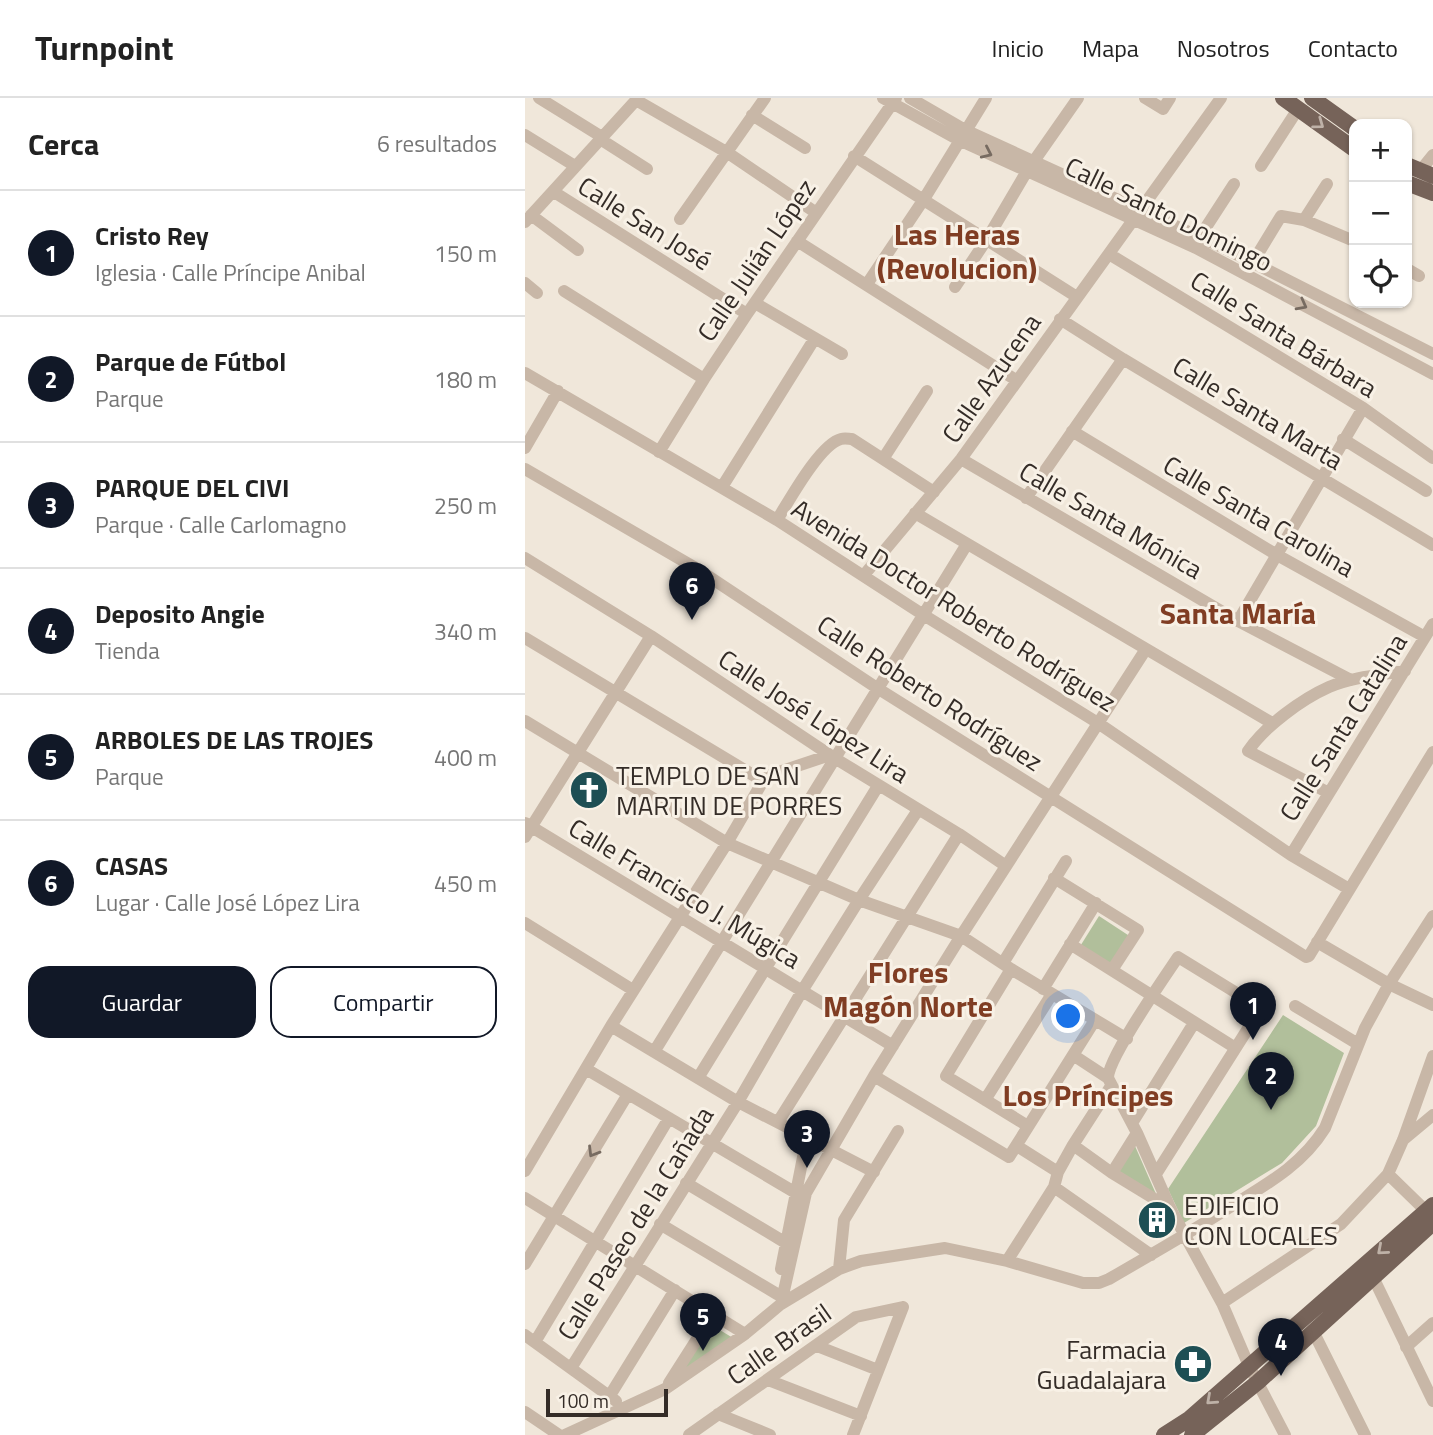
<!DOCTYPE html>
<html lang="es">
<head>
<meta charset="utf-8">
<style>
	:root { --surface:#fff; --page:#f2f2f2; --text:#222; --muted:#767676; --line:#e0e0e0; --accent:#111827 }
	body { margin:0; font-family:"Titillium Web",sans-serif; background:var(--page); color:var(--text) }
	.controls { position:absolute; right:21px; top:21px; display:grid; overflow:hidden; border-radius:14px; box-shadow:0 2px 5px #0004 }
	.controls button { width:63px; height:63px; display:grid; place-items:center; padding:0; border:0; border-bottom:2px solid var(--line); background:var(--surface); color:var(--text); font:35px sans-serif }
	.scale { position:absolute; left:21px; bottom:18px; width:122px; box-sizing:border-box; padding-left:7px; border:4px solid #342c27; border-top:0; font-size:19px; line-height:24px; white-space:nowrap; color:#342c27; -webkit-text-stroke:5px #f8f1e6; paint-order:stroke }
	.you { position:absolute; left:544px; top:919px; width:24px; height:24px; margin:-18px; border:5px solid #fff; border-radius:50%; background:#1a73e8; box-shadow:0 0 0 10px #1a73e833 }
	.badge { display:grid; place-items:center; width:46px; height:46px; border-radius:50%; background:var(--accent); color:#fff; font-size:23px; font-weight:700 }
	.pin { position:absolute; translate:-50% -58px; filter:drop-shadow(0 2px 4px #0008) }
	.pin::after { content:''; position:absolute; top:37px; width:24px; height:21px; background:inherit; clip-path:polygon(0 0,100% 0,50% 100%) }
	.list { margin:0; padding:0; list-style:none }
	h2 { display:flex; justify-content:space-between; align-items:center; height:91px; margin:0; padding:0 28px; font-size:30px }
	h2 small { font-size:23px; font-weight:400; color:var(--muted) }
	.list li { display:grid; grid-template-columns:46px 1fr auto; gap:21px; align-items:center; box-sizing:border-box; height:126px; padding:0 28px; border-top:2px solid var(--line) }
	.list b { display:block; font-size:26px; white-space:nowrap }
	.list p { margin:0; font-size:23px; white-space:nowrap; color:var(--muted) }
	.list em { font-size:23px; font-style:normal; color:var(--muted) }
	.actions { display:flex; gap:14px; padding:21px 28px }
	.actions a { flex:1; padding:16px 0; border:2px solid var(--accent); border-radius:21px; text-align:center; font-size:24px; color:var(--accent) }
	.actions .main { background:var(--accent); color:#fff }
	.icon { flex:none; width:38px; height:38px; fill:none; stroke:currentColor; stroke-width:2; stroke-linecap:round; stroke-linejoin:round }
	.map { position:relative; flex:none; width:908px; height:1337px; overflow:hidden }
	header { display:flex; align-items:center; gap:42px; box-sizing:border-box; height:98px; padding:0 35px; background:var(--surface); border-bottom:2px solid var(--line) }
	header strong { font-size:33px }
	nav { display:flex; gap:38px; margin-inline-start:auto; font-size:24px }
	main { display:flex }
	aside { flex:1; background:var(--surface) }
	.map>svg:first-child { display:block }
	.green { fill:#b1bf9b }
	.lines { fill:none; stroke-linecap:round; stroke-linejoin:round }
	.minor { stroke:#c8b7a7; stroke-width:12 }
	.major { stroke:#766359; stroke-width:16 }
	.oneway { stroke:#beb1a7 }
	.oneway2 { stroke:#776b61 }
	.labels { text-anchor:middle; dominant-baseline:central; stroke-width:6; stroke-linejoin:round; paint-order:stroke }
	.street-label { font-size:26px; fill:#342c27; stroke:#f8f1e6 }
	.poi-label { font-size:26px; fill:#342c27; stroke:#f8f1e6; text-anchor:start }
	.quarter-label { font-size:30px; font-weight:bold; fill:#803d23; stroke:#f8f1e6 }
</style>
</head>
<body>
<header>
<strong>Turnpoint</strong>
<nav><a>Inicio</a><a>Mapa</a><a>Nosotros</a><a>Contacto</a></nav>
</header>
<main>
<aside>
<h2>Cerca<small>6 resultados</small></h2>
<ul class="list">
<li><span class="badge">1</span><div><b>Cristo Rey</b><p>Iglesia · Calle Príncipe Anibal</p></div><em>150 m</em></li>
<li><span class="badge">2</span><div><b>Parque de Fútbol</b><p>Parque</p></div><em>180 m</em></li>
<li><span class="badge">3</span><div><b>PARQUE DEL CIVI</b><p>Parque · Calle Carlomagno</p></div><em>250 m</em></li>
<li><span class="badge">4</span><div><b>Deposito Angie</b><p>Tienda</p></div><em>340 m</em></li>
<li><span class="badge">5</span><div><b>ARBOLES DE LAS TROJES</b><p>Parque</p></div><em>400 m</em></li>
<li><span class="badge">6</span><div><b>CASAS</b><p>Lugar · Calle José López Lira</p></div><em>450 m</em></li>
</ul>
<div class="actions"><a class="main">Guardar</a><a>Compartir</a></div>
</aside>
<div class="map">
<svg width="908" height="1337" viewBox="0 0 908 1337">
	<rect width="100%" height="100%" fill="#f0e7da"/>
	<path class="green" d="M574,818L606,839L587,870L554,850Z
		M758,917L819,955L791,1028L757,1065L659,1125L643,1091Z
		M610,1048L631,1096L592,1075Z
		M185,1226L208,1240L146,1285Z"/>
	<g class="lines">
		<path class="minor" d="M14,0L77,39
			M358,0L434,42L671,150L908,276
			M385,0L440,32L701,151L908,256
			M620,0L638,11L645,0
			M111,2L203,55L290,114
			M227,17L280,50
			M0,37L50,68
			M75,41L122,71
			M329,58L552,199
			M736,68L773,11
			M895,73L908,57
			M29,94L222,216
			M6,117L53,152
			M155,121L240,0
			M779,122L802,86
			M0,124L113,0
			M674,140L709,86
			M272,143L491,282
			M584,156L838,310L908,360
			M728,164L756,118L779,122L829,143
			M882,171L894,178
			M0,185L12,195
			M342,186L399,101L461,0
			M430,189L462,141L502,73L553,0
			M39,193L179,281
			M230,205L317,256
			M535,221L598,261L908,447
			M0,275L252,422L397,516L573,625L766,757L824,791
			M547,333L752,457L900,539
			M818,341L901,393
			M0,350L33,293
			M134,354L179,281L222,216L371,0
			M358,361L402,293
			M436,361L713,523L826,582
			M0,371L174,472L352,590L781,859L784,858L908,654
			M197,389L290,240
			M501,400L598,261
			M390,415L747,625
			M252,422C264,403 295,346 316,341C320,340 324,341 327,341L409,394
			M0,460L126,538L311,661L434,736L481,768
			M339,477L436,361L696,0
			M713,523L838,310
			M0,540L238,683
			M0,623L202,745L334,802L436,838L486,871L602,941
			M804,695L723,653C740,628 777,601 804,589C827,579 855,577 880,573
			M0,725L368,948
			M0,739L126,538
			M766,757L908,526
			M529,780L613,832L587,872
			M0,825L108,892
			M792,844L864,886L908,907
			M545,846L709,949
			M478,865L541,763
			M486,871L421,978L503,1028
			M518,891L571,805
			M770,908L833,946
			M86,928L213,1004L349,1074
			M129,954L442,446
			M548,957L583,980L612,1035L646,1112L697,1205L724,1268L760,1337
			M61,971L271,1095H281
			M349,978L484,1059L570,922
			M173,980L353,688
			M583,980C583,960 639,880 653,859L736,910L631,1076
			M460,1002L527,896
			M253,1024L434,736
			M607,1025L669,925
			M878,1042L908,1017
			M548,1047L587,1075L646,1111
			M492,1048L533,1074
			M0,1073L86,928L202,745L238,683L245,677L305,657
			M587,1075L612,1035
			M863,1076L901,1113
			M161,1085L261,1145H266
			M529,1089L626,1157
			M0,1100L220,1236
			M135,1126L252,1196
			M482,1163L529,1089L533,1074L548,1047L586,988
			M0,1166L103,996
			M256,1171L282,1039
			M314,1171L319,1122L373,1033
			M848,1179L908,1303
			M697,1205L816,1126L863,1076L878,1042L908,958
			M256,1206L281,1095L349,978L436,838L621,551
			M788,1233L840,1337
			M0,1237L91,1303
			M10,1244L144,1020
			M292,1248L353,1272
			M881,1249L908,1225
			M46,1270L213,1004L277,893L334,802L393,712
			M243,1282L336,1318
			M144,1285L188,1216
			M84,1299L150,1192
			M0,1314L34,1337
			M193,1316L245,1337
			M40,1337L140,1291L220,1236L256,1206L314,1171L336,1163L420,1150L482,1163L558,1185H574L584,1181C625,1157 666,1134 705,1109C742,1086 777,1067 800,1030L840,930L864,886L908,818
			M164,1337L331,1219L378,1209
			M328,1337L378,1209"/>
		<path class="major" d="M758,0L829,51
			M787,0L829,30
			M882,67L908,78
			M882,85L908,95
			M639,1337L664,1321L908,1107
			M667,1337L733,1284L908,1125"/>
	</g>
	<defs><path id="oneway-chevron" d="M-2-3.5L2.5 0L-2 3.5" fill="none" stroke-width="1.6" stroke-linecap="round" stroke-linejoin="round" transform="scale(1.75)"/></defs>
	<g class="oneway">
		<use href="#oneway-chevron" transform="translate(794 26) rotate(36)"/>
		<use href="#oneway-chevron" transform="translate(857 1152) rotate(139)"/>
		<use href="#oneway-chevron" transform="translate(686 1302) rotate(138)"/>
	</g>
	<g class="oneway2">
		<use href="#oneway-chevron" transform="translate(462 55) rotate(25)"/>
		<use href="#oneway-chevron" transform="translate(777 207) rotate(28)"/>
		<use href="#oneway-chevron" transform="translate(68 1054) rotate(121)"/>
	</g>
	<defs>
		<g id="church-disc" transform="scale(2.0125)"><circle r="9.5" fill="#1e4f54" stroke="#f8f1e6"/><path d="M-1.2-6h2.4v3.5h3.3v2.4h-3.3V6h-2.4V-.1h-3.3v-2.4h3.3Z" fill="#fff"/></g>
		<g id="building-disc" transform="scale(2.0125)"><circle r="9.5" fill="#1e4f54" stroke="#f8f1e6"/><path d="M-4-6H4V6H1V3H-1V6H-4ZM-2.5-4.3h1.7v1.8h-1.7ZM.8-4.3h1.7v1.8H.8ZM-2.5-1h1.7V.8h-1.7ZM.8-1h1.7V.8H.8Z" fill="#fff"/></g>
		<g id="pharmacy-disc" transform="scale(2.0125)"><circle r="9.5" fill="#1e4f54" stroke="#f8f1e6"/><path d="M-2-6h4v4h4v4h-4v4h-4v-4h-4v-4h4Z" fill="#fff"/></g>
	</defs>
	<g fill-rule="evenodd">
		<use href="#church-disc" x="64" y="692"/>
		<use href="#building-disc" x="632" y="1122"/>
		<use href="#pharmacy-disc" x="668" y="1266"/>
	</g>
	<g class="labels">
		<g class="street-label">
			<text transform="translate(644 116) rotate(26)">Calle Santo Domingo</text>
			<text transform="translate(120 125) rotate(32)">Calle San José</text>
			<text transform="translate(231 162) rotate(-56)">Calle Julián López</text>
			<text transform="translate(759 236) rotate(32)">Calle Santa Bárbara</text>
			<text transform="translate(466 280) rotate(-55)">Calle Azucena</text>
			<text transform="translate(733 315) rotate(31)">Calle Santa Marta</text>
			<text transform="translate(734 418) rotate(30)">Calle Santa Carolina</text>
			<text transform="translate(586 422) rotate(30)">Calle Santa Mónica</text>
			<text transform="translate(429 507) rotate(32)">Avenida Doctor Roberto Rodríguez</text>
			<text transform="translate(405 595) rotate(33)">Calle Roberto Rodríguez</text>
			<text transform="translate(289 618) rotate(33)">Calle José López Lira</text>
			<text transform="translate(818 629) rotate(-58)">Calle Santa Catalina</text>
			<text transform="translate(160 795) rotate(31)">Calle Francisco J. Múgica</text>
			<text transform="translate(110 1125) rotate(-58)">Calle Paseo de la Cañada</text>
			<text transform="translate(254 1246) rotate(-35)">Calle Brasil</text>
		</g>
		<g class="poi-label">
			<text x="91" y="677">TEMPLO DE SAN<tspan x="91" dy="30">MARTIN DE PORRES</tspan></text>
			<text x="659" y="1107">EDIFICIO<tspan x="659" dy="30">CON LOCALES</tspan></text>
			<text x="641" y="1251" text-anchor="end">Farmacia<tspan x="641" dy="30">Guadalajara</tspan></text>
		</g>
		<g class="quarter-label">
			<text x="432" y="136">Las Heras<tspan x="432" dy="34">(Revolucion)</tspan></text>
			<text x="713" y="515">Santa María</text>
			<text x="383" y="874">Flores<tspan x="383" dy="34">Magón Norte</tspan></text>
			<text x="563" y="997">Los Príncipes</text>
		</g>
	</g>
</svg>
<div class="controls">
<button>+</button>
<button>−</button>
<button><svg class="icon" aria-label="locate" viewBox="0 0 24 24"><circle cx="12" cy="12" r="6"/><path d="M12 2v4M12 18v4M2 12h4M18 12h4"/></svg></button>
</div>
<div class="scale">100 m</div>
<div class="you"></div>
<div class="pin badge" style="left:728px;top:942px">1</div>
<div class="pin badge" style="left:746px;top:1012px">2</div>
<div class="pin badge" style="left:282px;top:1070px">3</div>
<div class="pin badge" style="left:756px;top:1278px">4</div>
<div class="pin badge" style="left:178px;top:1253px">5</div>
<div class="pin badge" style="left:167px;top:522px">6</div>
</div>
</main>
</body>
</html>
